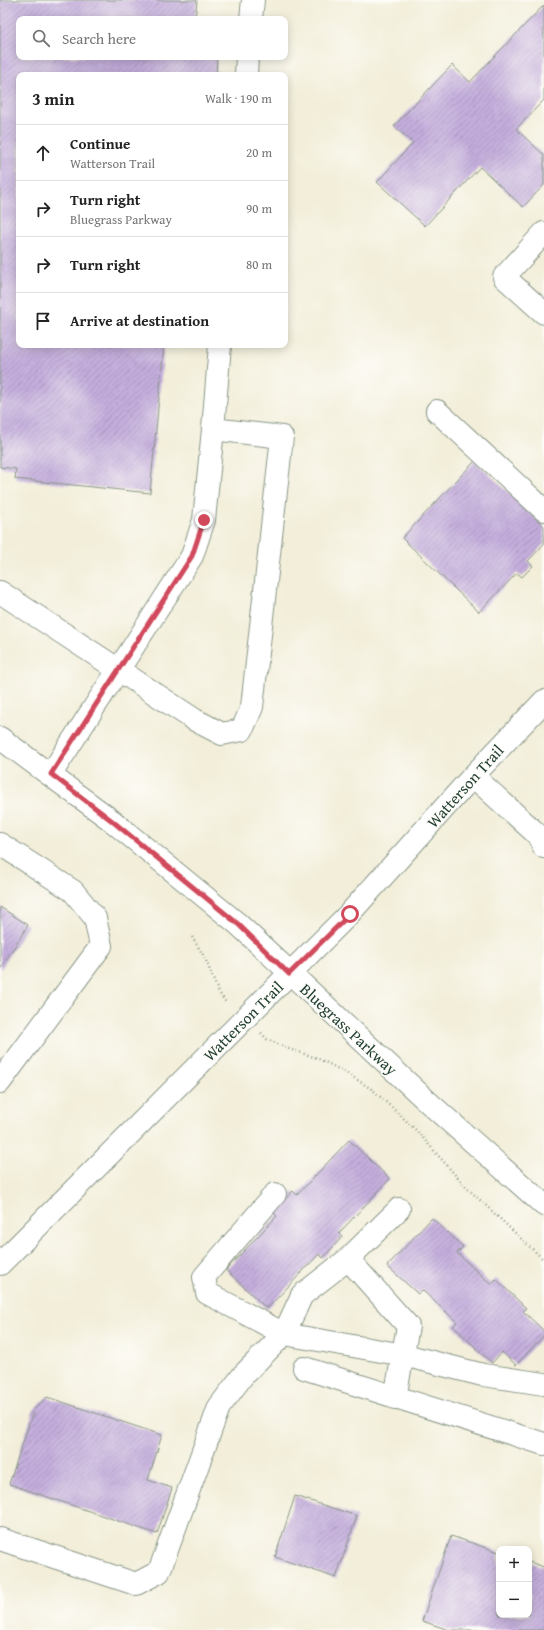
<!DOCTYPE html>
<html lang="en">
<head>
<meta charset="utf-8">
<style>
	:root { --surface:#fff; --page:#f2f2f2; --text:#222; --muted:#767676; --line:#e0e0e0 }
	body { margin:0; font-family:"Gentium Book Plus",serif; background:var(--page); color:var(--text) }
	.controls { position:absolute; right:12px; bottom:12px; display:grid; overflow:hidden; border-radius:8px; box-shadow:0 2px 10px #0003 }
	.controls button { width:36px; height:36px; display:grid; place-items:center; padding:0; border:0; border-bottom:1px solid var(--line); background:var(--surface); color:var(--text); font:20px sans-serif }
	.stop { position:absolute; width:12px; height:12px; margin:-9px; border:3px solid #d1495b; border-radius:50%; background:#fff }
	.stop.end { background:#d1495b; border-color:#fff; box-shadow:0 1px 4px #0008 }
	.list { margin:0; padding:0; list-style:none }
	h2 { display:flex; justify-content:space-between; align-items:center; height:52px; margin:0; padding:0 16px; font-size:17px }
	h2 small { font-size:13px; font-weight:400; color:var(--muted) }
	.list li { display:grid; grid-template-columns:26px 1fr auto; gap:12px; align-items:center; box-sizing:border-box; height:56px; padding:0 16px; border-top:1px solid var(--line) }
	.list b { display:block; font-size:15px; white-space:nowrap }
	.list p { margin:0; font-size:13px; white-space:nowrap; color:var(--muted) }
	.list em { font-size:13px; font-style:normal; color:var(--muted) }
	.icon { flex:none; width:22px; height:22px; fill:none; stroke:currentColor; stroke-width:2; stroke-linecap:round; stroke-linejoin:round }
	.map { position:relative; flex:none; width:544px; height:1630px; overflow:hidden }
	.search { position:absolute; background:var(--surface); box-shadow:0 2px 10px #0003; left:16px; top:16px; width:272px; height:44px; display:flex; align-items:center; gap:10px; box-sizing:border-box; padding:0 14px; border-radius:8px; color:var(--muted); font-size:15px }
	.panel { position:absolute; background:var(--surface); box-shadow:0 2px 10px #0003; left:16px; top:72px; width:272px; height:276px; border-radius:8px }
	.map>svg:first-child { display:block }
	.building { fill:url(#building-hatch) }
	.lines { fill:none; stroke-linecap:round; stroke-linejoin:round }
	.minor-casing { stroke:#889686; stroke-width:24 }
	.major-casing { stroke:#889686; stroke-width:24 }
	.path { stroke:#889686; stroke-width:2.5; stroke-dasharray:1 3; stroke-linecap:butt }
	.minor { stroke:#fff; stroke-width:22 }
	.major { stroke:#fff; stroke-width:22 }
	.route { stroke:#d1495b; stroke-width:5 }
	.labels { text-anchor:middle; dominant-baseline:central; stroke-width:3; stroke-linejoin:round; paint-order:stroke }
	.street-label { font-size:16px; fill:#1f3d34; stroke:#fdfcf7 }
</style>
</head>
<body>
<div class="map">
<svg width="544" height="1630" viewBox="0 0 544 1630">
	<defs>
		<pattern id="building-hatch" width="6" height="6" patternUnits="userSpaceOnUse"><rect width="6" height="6" fill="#c5aedd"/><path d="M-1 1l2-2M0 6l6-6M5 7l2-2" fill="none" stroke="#9f8fb4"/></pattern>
	</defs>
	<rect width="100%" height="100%" fill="#fdfcf7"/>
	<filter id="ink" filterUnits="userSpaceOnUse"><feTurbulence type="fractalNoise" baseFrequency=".025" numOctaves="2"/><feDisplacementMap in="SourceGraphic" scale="8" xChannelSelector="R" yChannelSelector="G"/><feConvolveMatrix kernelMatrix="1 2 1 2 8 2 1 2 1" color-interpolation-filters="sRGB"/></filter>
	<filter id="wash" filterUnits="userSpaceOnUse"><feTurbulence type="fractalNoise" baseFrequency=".012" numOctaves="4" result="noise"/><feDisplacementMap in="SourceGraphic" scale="16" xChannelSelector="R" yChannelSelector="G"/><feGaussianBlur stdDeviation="0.9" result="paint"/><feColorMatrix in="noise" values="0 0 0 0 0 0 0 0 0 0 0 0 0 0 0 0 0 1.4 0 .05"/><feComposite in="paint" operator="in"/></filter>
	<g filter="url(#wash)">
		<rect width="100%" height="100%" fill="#f2eed9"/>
		<g id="blocks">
			<path class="building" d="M0,0H197L195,19H19V57H217L216,75H19V345H164L150,493L15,479L16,469L0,467Z
				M544,5V100L516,129L544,155V185L523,207L480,167L425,226L377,182L413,143L394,126L452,65L470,82Z
				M475,461L544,526V544L528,561L533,566L522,577L517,573L479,612L402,538Z
				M0,907L28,925L0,970Z
				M349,1140L390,1179L339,1233L343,1236L323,1258L319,1254L267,1309L226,1270L277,1216L273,1212L293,1191L297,1195Z
				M432,1218L463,1247L457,1253L491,1284L496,1279L526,1308L523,1311L544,1331V1335L516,1365L502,1352L492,1363L453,1326L457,1322L422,1290L418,1294L387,1266Z
				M47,1397L162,1435L148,1480L172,1488L157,1534L9,1484L34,1409Z
				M295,1496L357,1516L336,1578L275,1557Z
				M451,1536L499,1552V1615H529V1562L544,1567V1630H449L422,1621Z"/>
		</g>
	</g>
	<g filter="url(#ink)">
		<use href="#blocks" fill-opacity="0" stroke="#889686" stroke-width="1"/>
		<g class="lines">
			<g class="minor-casing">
				<path id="minor" d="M251,19L253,0
					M246,75L247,57
					M544,233L504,277L544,313
					M437,411L544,510
					M0,592L195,720L222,734L242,730L252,707L282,437L213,429L220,345
					M0,738L111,820L238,924L428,1102L544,1205
					M51,774L192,556L204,520L213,429
					M473,776L538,835L544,847
					M0,844L73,891L95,918L101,946L0,1082
					M275,1194L204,1277L207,1293L284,1334L302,1295L348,1259
					M304,1368L544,1444
					M395,1398L408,1326L348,1259L399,1209
					M0,1539L136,1584L159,1572L219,1407L244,1374L284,1334L404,1355L483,1375L544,1384"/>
			</g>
			<g class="major-casing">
				<path id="major" d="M0,1264L349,914L473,776L544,701"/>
			</g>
			<path class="path" d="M192,937L205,958L218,991L227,1004
				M261,1033L267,1039L289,1049L317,1058L345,1072L373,1090L416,1130L464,1185L544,1260"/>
			<use href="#minor" class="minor"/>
			<use href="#major" class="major"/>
		</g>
	</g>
	<g class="lines" filter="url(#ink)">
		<path class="route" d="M204,520L192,556L51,774L111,820L238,924L289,974L350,914"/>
	</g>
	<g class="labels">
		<g class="street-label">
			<text transform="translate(465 786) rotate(-48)">Watterson Trail</text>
			<text transform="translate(243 1021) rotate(-45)">Watterson Trail</text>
			<text transform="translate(349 1029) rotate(43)">Bluegrass Parkway</text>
		</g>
	</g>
</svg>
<div class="controls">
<button>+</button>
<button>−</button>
</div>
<div class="stop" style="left:350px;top:914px"></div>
<div class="stop end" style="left:204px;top:520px"></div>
<div class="search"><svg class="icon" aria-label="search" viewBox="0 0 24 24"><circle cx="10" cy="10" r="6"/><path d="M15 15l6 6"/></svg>Search here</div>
<section class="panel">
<h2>3 min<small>Walk · 190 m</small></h2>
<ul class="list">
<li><svg class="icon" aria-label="ahead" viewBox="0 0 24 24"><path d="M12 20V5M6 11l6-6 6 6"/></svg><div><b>Continue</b><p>Watterson Trail</p></div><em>20 m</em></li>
<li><svg class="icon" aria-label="right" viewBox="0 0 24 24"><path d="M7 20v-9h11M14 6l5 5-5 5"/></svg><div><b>Turn right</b><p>Bluegrass Parkway</p></div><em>90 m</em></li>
<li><svg class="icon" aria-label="right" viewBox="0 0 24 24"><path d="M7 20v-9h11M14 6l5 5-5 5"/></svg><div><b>Turn right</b></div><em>80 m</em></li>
<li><svg class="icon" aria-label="arrive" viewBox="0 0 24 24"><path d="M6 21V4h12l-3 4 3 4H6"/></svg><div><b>Arrive at destination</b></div></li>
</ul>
</section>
</div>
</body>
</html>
